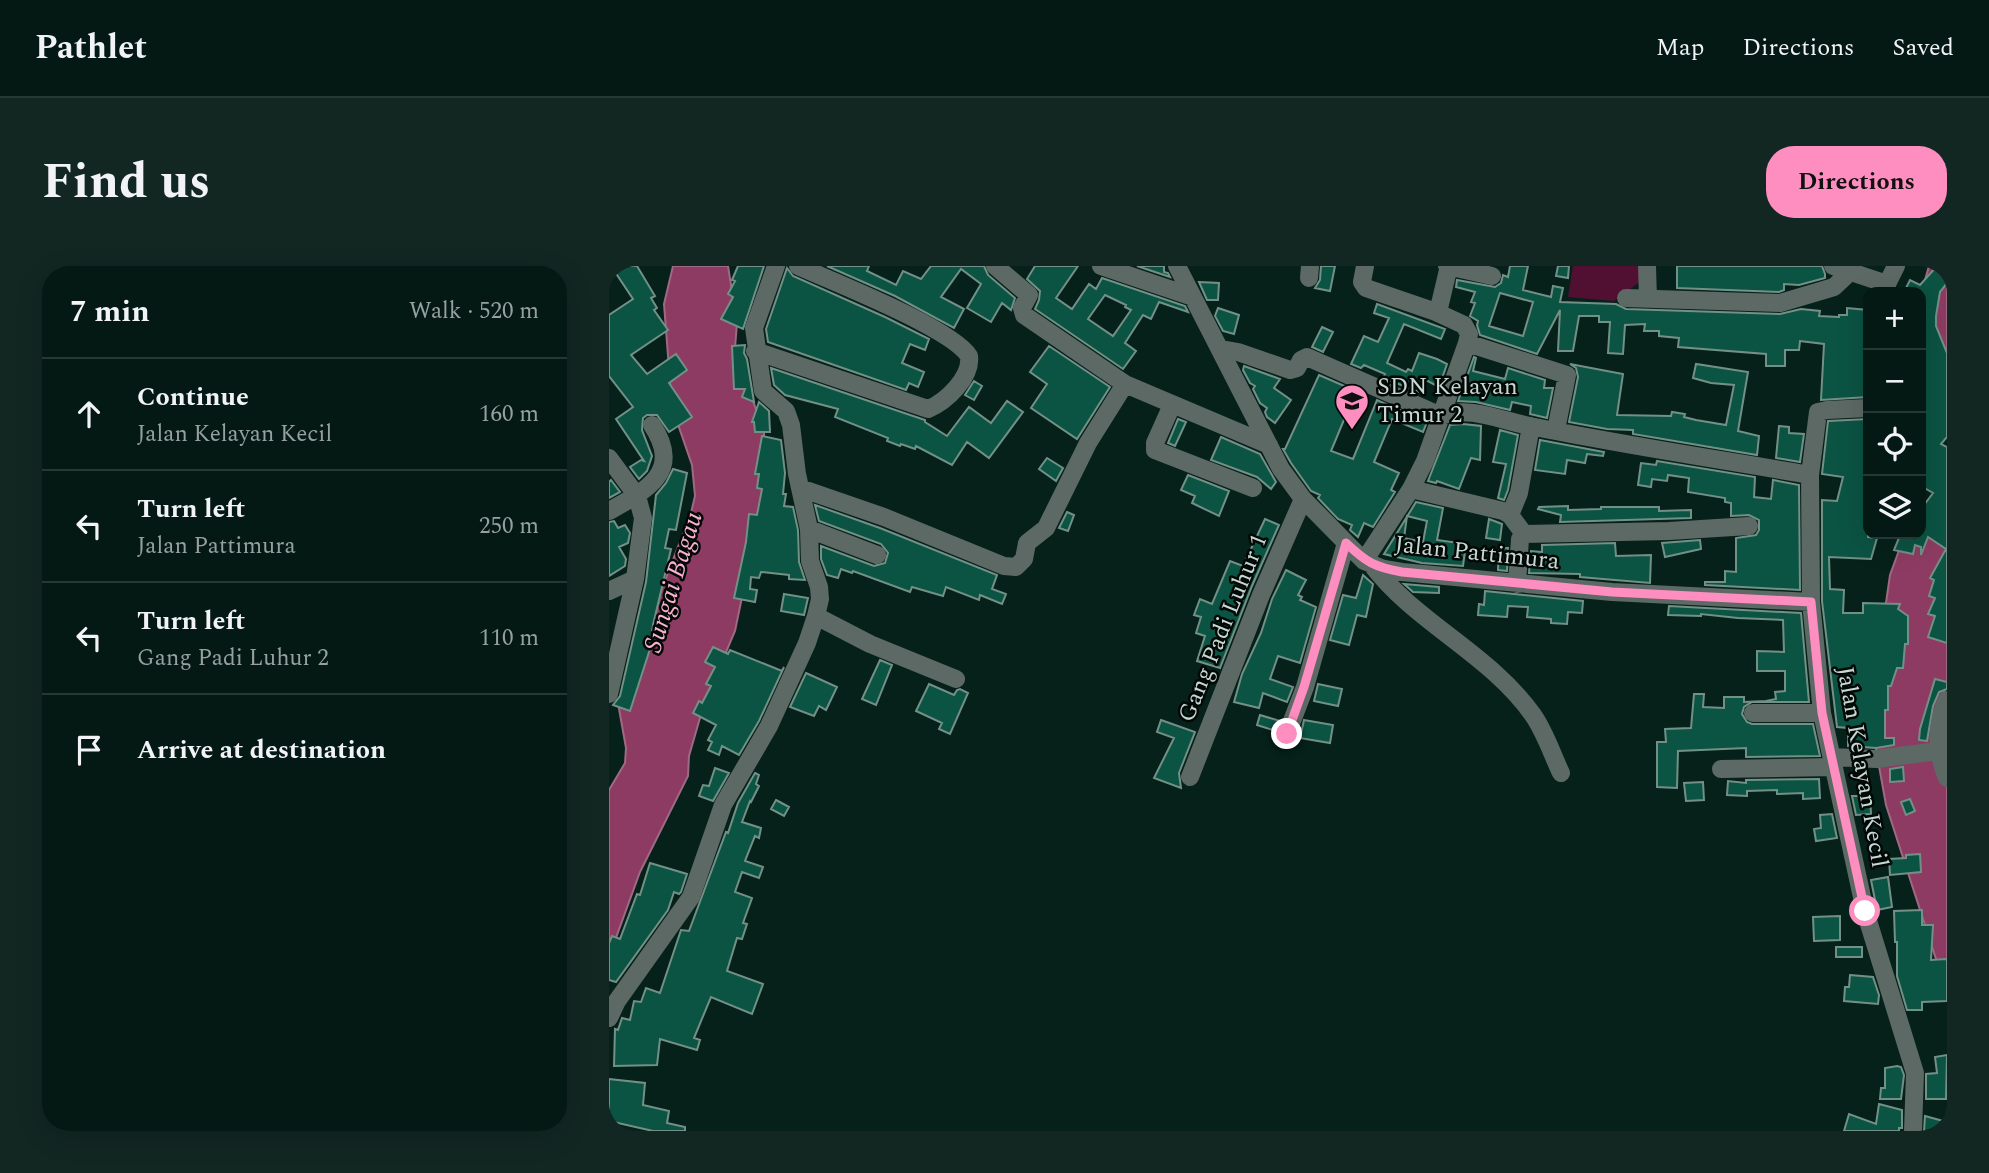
<!DOCTYPE html>
<html lang="en">
<head>
<meta charset="utf-8">
<style>
	:root { --surface:#041914; --page:#122622; --text:#f1f3f6; --muted:#97a0a0; --line:#253834; --accent:#fd8ebf }
	body { margin:0; font-family:Spectral,serif; background:var(--page); color:var(--text) }
	.controls { position:absolute; right:21px; top:21px; display:grid; overflow:hidden; border-radius:14px; box-shadow:0 7px 28px #0002 }
	.controls button { width:63px; height:63px; display:grid; place-items:center; padding:0; border:0; border-bottom:2px solid var(--line); background:var(--surface); color:var(--text); font:35px sans-serif }
	.stop { position:absolute; width:21px; height:21px; margin:-16px; border:5px solid #fd8ebf; border-radius:50%; background:#fff }
	.stop.end { background:#fd8ebf; border-color:#fff; box-shadow:0 2px 7px #0008 }
	.list { margin:0; padding:0; list-style:none }
	h2 { display:flex; justify-content:space-between; align-items:center; height:91px; margin:0; padding:0 28px; font-size:30px }
	h2 small { font-size:23px; font-weight:400; color:var(--muted) }
	.list li { display:grid; grid-template-columns:46px 1fr auto; gap:21px; align-items:center; box-sizing:border-box; height:112px; padding:0 28px; border-top:2px solid var(--line) }
	.list b { display:block; font-size:26px; white-space:nowrap }
	.list p { margin:0; font-size:23px; white-space:nowrap; color:var(--muted) }
	.list em { font-size:23px; font-style:normal; color:var(--muted) }
	.icon { flex:none; width:38px; height:38px; fill:none; stroke:currentColor; stroke-width:2; stroke-linecap:round; stroke-linejoin:round }
	.map { position:relative; flex:none; width:1338px; height:865px; overflow:hidden; border-radius:28px }
	header { display:flex; align-items:center; gap:42px; box-sizing:border-box; height:98px; padding:0 35px; background:var(--surface); border-bottom:2px solid var(--line) }
	header strong { font-size:33px }
	nav { display:flex; gap:38px; margin-inline-start:auto; font-size:24px }
	.intro { display:flex; align-items:center; justify-content:space-between; box-sizing:border-box; height:168px; padding:0 42px }
	h1 { margin:0; font-size:49px }
	.button { padding:18px 32px; border-radius:28px; background:var(--accent); color:#111; font-size:24px; font-weight:700 }
	main { display:flex; gap:42px; padding:0 42px }
	aside { flex:1; background:var(--surface); border-radius:28px; box-shadow:0 7px 28px #0002 }
	.map>svg:first-child { display:block }
	.green { fill:#511032 }
	.water { fill:#8d3b62; stroke:#9e6a83; stroke-width:2 }
	.building { fill:#0b5343; stroke:#739087; stroke-width:2; fill-rule:evenodd }
	.lines { fill:none; stroke-linecap:round; stroke-linejoin:round }
	.minor { stroke:#5d6965; stroke-width:18 }
	.route { stroke:#fd8ebf; stroke-width:9 }
	.labels { text-anchor:middle; dominant-baseline:central; stroke-width:5; stroke-linejoin:round; paint-order:stroke }
	.poi-label { font-size:24px; fill:#c7d7d1; stroke:#020806; text-anchor:start }
	.street-label { font-size:24px; fill:#c7d7d1; stroke:#020806 }
	.water-label { font-size:26px; font-style:italic; fill:#f8b1ce; stroke:#020806 }
</style>
</head>
<body>
<header>
<strong>Pathlet</strong>
<nav><a>Map</a><a>Directions</a><a>Saved</a></nav>
</header>
<div class="intro"><h1>Find us</h1><a class="button">Directions</a></div>
<main>
<aside>
<h2>7 min<small>Walk · 520 m</small></h2>
<ul class="list">
<li><svg class="icon" aria-label="ahead" viewBox="0 0 24 24"><path d="M12 20V5M6 11l6-6 6 6"/></svg><div><b>Continue</b><p>Jalan Kelayan Kecil</p></div><em>160 m</em></li>
<li><svg class="icon" aria-label="left" viewBox="0 0 24 24"><path d="M17 20v-9H6M10 6l-5 5 5 5"/></svg><div><b>Turn left</b><p>Jalan Pattimura</p></div><em>250 m</em></li>
<li><svg class="icon" aria-label="left" viewBox="0 0 24 24"><path d="M17 20v-9H6M10 6l-5 5 5 5"/></svg><div><b>Turn left</b><p>Gang Padi Luhur 2</p></div><em>110 m</em></li>
<li><svg class="icon" aria-label="arrive" viewBox="0 0 24 24"><path d="M6 21V4h12l-3 4 3 4H6"/></svg><div><b>Arrive at destination</b></div></li>
</ul>
</aside>
<div class="map">
<svg width="1338" height="865" viewBox="0 0 1338 865">
	<rect width="100%" height="100%" fill="#06211a"/>
	<path class="green" d="M964,0H1035L1036,12L1005,35L959,31Z"/>
	<path class="water" d="M64,0H119L128,57L126,82L155,167V225L126,365L95,438L80,490L79,510L31,606L0,691V524L16,497L17,482L9,437L82,247L86,230L83,199L63,141L55,38Z
		M1320,0H1338V111L1312,75V28Z
		M1338,227V417L1327,450L1338,518V727L1277,539L1263,461L1270,385L1281,309L1296,268H1312V247L1323,236Z"/>
	<path class="building" d="M2,0H28L46,30L42,32L48,42L45,44L59,64L22,89L38,108L67,88L78,104L60,117L83,151L60,166L48,149H38L34,152L33,164L43,190L38,205L30,213L21,201L32,194L35,195L7,153L24,141L0,110V49L24,33Z
		M129,0H155L134,63L112,53L124,31L119,28L126,15L123,14Z
		M218,0H260L258,5L287,19L294,5L312,13L322,0H375L379,9L406,32L402,44L393,37L382,56L358,42L372,18L352,3L332,31L355,43L345,62L286,30Z
		M426,0H469L447,32L463,43L480,18L487,23L493,12L576,40L579,46L550,36L542,53L534,49L516,77L527,85L514,103L426,43L430,34L431,25L418,13ZM496,29L517,39L516,41L522,44L504,70L479,53Z
		M528,0H555V6L559,7L561,11Z
		M712,0H726L721,25L706,22L711,14Z
		M901,0H919L914,24L942,31L944,20L954,22L951,36L1007,38L1017,43L1171,48L1192,43L1211,45L1210,50L1230,51V49H1238V42L1259,44V131L1212,134L1215,78L1191,75L1190,84H1176V100H1157V88L1069,81L1070,72L1050,70V65H1035L1036,58L1016,59L1014,88L999,87L1001,56H990V50H970L964,85H949L951,44L928,88L871,69L868,59L869,55L861,50L866,37L862,36L866,26L847,21L848,14L886,21L892,17L894,9L899,11ZM891,27L924,36L914,70L880,60Z
		M949,0H960L959,12L947,10Z
		M1068,0H1213L1216,8V12L1190,19L1175,18V24L1170,26L1068,22Z
		M1328,0H1338V17L1331,26L1327,50V60L1338,87V171L1332,178L1338,181V377L1319,371L1326,350L1319,348L1326,332L1320,330L1325,314L1321,312L1337,283L1319,271L1312,289V281L1306,279L1304,288L1285,284L1290,272L1281,268H1312V243L1324,227L1312,220V26H1295L1301,14L1311,19Z
		M178,2L184,10L276,51L320,73L316,84L301,78L293,97L315,106L309,121L300,117L297,124L159,76L157,63Z
		M590,16L610,17L609,34H598Z
		M768,38L836,63L832,73L795,58L778,97L797,106L799,103L803,105L810,87L828,93L838,98L830,121L815,113L810,126L774,112L776,108L755,99L752,102L742,98L755,70L769,76L780,52L765,47Z
		M609,42L630,49L625,68L614,65L606,50Z
		M713,61L724,66L714,86L703,81Z
		M136,79L135,87L138,93L145,136L133,131L136,123H125L123,80Z
		M440,80L501,121L468,173L422,142L438,118L421,106Z
		M865,91L867,92L864,105L896,113L899,102L936,114L935,122H944L938,152L921,148L922,140L903,136L901,144L867,136L849,135Z
		M961,98L1014,108L1008,149L1062,150L1063,146L1076,148L1075,151L1087,154L1117,159L1125,119L1102,117L1084,112L1087,98L1139,106L1129,165L1150,170L1148,189L1024,168V164L998,163L960,156L969,111L967,102Z
		M635,100L671,113L665,122L682,134L666,157L658,151L656,146L658,142L651,137L644,123L646,120L641,117L634,104Z
		M162,102L316,154V156L338,170L360,141L382,157L398,135L414,146L380,192L358,176L343,199L307,180L306,183L292,178L291,180L278,175L279,172L226,151L229,143L176,129L165,119Z
		M710,109L747,125L722,185L744,193L768,134L818,156L814,166L783,153L765,196L790,207L782,224L786,226L764,261L755,257L749,271L741,264L743,259L729,253L709,232L711,229L702,225L682,197L674,183H676Z
		M365,115L373,120L365,134L356,129Z
		M150,136L160,145L161,166H146L145,156H143Z
		M569,153L577,156L566,180L559,177Z
		M1259,153V242L1257,250L1259,251V271L1268,272L1262,293L1220,291L1221,323L1235,324L1234,347H1254V337L1291,338L1289,343L1299,350V378H1296L1294,402H1288L1282,420H1279V444H1276V472H1285V479L1267,482L1239,480V462L1228,461L1213,335V234L1228,235L1234,211L1213,208L1219,155Z
		M854,158L872,160L871,194L862,192L850,223L828,215L827,217L819,215L841,159Z
		M1170,160L1180,161V167L1195,168L1191,196L1167,192Z
		M891,164L909,169L899,224L895,234L889,232L897,198L884,196Z
		M153,170L172,174L176,207L174,228H177L175,240L184,241L189,264L190,296L196,314L180,313V309L152,306L150,312L142,311L141,323L148,324L146,336L125,332L137,276L140,248L148,249L153,223L148,222L150,208H146Z
		M612,171L651,188L667,216L662,223L648,211L602,194Z
		M931,174L995,186L994,190L978,188L976,197L958,194L956,208L926,204Z
		M438,192L454,202L447,215L430,203Z
		M1048,195L1146,211L1145,231L1162,233L1164,214L1190,219L1191,324L1096,319V316H1116V305L1127,306V272L1147,269L1150,264V254L1140,249L1122,250V237L1116,236V232L1079,226L1080,212L1059,209L1058,215L1043,213L1042,221L1029,219L1032,197L1047,199Z
		M64,203L78,207L67,264L60,263L56,282L62,283L44,359L40,386L21,445L4,439L11,430L37,316L47,229L57,217Z
		M579,209L620,225L610,250L583,237L586,230L572,224Z
		M2,214L11,226L0,232V216Z
		M807,236L834,242L828,274L857,278L854,300L813,297L775,288ZM798,250L818,255L814,276L795,272Z
		M206,239L271,262L388,309L383,323L397,328L393,338L371,329L370,334L337,321L334,330L303,321L301,326L244,305L243,307L232,303L229,312L218,309L212,293V280L265,300L276,297L279,287L272,278L210,255Z
		M959,240V244L992,243V241H1050V245L1082,244V252L951,256L952,249L929,243L930,241Z
		M458,246L465,249L459,265L450,262Z
		M656,253L670,259L643,320L611,402L588,395L596,370L587,367L592,351L585,349L591,333L603,338L621,295L634,300Z
		M880,253L893,258L891,274L877,272Z
		M5,255L9,262L16,259L21,267L19,277L10,281L17,293L16,300L0,310V256Z
		M1091,274L1092,283L1056,291L1053,277Z
		M1006,277L1007,290L1042,289L1041,317L971,311V308L920,307L922,285L933,286V279Z
		M890,282H899L898,305L889,304Z
		M677,304L697,314L689,329L693,331L691,334L707,341L691,397L669,390L661,413L684,421L678,436L654,427L650,442L625,436L633,408L652,367L663,333Z
		M754,309L764,318L757,351L748,349L740,379L721,374L734,329L747,332Z
		M795,318L830,321V327L804,326Z
		M876,325L974,335L973,347L959,346L958,358L942,357V353L918,351L919,341L899,340L898,351L869,349L870,338L875,339Z
		M175,328L199,332L195,349L172,345Z
		M1060,340L1192,347L1200,436H1143L1135,441L1133,448L1138,456L1143,458H1204L1211,490L1137,491V482L1069,485L1068,522L1048,521V476H1057L1056,463L1082,462L1085,428H1095L1094,441L1115,442V431H1135V436L1157,435L1167,433L1166,426L1176,425V405H1148V385L1175,386L1174,354L1129,352L1092,348V350L1059,349Z
		M104,381L119,388L121,384L173,405L175,401L150,455L130,489L113,480L110,489L99,484L103,476L99,474L107,459L84,447L90,435L93,437L102,420L97,418L106,401L96,396Z
		M271,394L283,399L267,439L253,433Z
		M197,407L228,421L217,444L210,440L205,450L181,441Z
		M1326,413L1338,416V423L1330,426L1324,440L1318,475L1310,474L1311,463Z
		M320,418L345,429L348,424L351,423L359,427L341,468L330,463L333,457L307,445Z
		M709,418L733,423L729,440L705,435Z
		M651,449L671,455L667,465L648,459Z
		M552,454L586,466L570,507L572,522L545,512L565,472L548,466Z
		M695,454L724,459L721,477L691,472Z
		M1294,501L1295,515L1281,516V503Z
		M106,502L120,507L104,535L90,530L94,519L100,520Z
		M146,507L150,509L147,518L150,520L142,536L141,535L133,556L152,562L150,572L146,570L136,595L154,601L150,612L133,606L126,626L143,632L134,657L138,658L133,673L128,672L118,705L154,718L143,748L102,731L85,772L91,774L88,784L51,773L48,799L5,800L6,763L9,764L13,752L21,754L25,735L32,736L37,722L51,727L72,664L80,665L117,566L119,567L129,537Z
		M1210,513L1211,532L1194,533V527L1168,528V524L1138,525V530L1118,529L1119,515L1137,517V514Z
		M1094,516L1095,534L1077,535L1075,517Z
		M1243,530H1261L1262,548L1247,549Z
		M1301,533L1306,545L1297,549L1292,536Z
		M167,534L180,541L175,550L162,543Z
		M1223,548L1228,572L1207,575L1205,563L1212,562L1211,549Z
		M1311,588L1312,606L1281,609L1280,593L1297,592V589Z
		M41,597L78,608L72,626L70,628L65,626L59,644L7,716L0,714V677L3,670L11,673L28,628L31,629Z
		M1279,611L1283,641L1268,644L1262,614Z
		M1313,644V659H1324L1322,694L1338,693V735L1313,736V744H1298L1288,710V676H1286L1285,645Z
		M1231,650V674L1205,675L1204,651Z
		M1227,681H1253V691H1227Z
		M1241,709L1264,711L1270,729L1269,738L1235,735L1236,721H1240Z
		M1338,789L1337,833H1317V808L1328,807L1326,791Z
		M1288,800L1292,801L1295,809L1292,833H1271L1272,822H1276V802Z
		M0,813L36,817L34,839L60,845L58,857L76,861V865H44L0,855Z
		M1270,838L1293,844V862H1290V865H1235L1240,848L1267,858Z
		M1316,850L1338,856V865H1315Z"/>
	<g class="lines">
		<path class="minor" d="M386,0L420,29L413,42L415,49L516,118L660,179
			M492,0L584,31
			M568,0L672,203L694,233L755,295L775,303L793,306L1003,326L1202,336
			M756,0L753,16L757,22L827,46L830,42L840,0
			M838,0L883,10
			M1038,0L1039,33
			M1224,0L1278,18
			M700,12L701,0
			M1278,26V18L1287,0
			M1017,32L1171,37L1225,21L1241,6
			M858,77L958,109L947,164
			M612,83L629,86L681,104L688,102L692,94L698,91L832,150C860,139 893,155 921,160C1014,179 1108,193 1201,209
			M146,85L319,143C337,136 363,111 360,90C342,62 225,16 189,0
			M563,139L546,177V184L644,222
			M1259,142L1218,144L1209,146L1201,209L1202,336L1213,447L1256,645L1306,807L1304,865
			M0,192L28,230L34,252L26,313L0,428
			M191,222L275,251L395,300L407,301L415,293L418,277L437,262L479,177L516,118
			M802,223L894,245L901,249L915,268
			M0,245C38,224 74,206 43,159
			M901,249L910,227L922,160
			M200,263L268,289
			M755,295L802,223L816,195L858,77L860,68L855,59L827,46
			M763,299C807,357 881,388 924,449C936,466 943,488 952,507
			M908,318L911,273L915,268L1060,265L1140,260
			M0,325L26,313
			M207,350L261,378L347,413
			M1338,434C1326,461 1327,486 1338,512
			M1144,447H1213
			M678,468L696,421L737,277
			M1223,491L1267,493L1329,485
			M1112,503L1225,501
			M581,511L652,329L694,233
			M0,752L8,735L82,631L114,539L160,460L198,377L207,350L211,333L210,321L201,295L200,263L188,208L182,159L177,145L154,125L145,62L167,0"/>
	</g>
	<g class="lines">
		<path class="route" d="M678,468L695,421L737,277C757,296 765,301 793,306L1003,326L1202,336L1213,447L1256,645"/>
	</g>
	<defs>
		<g id="school-pin" transform="scale(1.75)"><path d="M0 17L-7.5 6A9.5 9.5 0 1 1 7.5 6Z" fill="#fd8ebf" stroke="#020806"/><path d="M0-5L7-2L0 1L-7-2ZM-4 1L0 2.5L4 1V4Q0 6-4 4Z" fill="#111"/></g>
	</defs>
	<g fill-rule="evenodd">
		<use href="#school-pin" x="743" y="135"/>
	</g>
	<g class="labels">
		<g class="poi-label">
			<text x="768" y="121">SDN Kelayan<tspan x="768" dy="28">Timur 2</tspan></text>
		</g>
		<g class="street-label">
			<text transform="translate(868 287) rotate(6)">Jalan Pattimura</text>
			<text transform="translate(614 362) rotate(-68)">Gang Padi Luhur 1</text>
			<text transform="translate(1253 501) rotate(80)">Jalan Kelayan Kecil</text>
		</g>
		<g class="water-label">
			<text transform="translate(64 316) rotate(-73)">Sungai Bagau</text>
		</g>
	</g>
</svg>
<div class="controls">
<button>+</button>
<button>−</button>
<button><svg class="icon" aria-label="locate" viewBox="0 0 24 24"><circle cx="12" cy="12" r="6"/><path d="M12 2v4M12 18v4M2 12h4M18 12h4"/></svg></button>
<button><svg class="icon" aria-label="layers" viewBox="0 0 24 24"><path d="M12 4l9 5-9 5-9-5zM3 14l9 5 9-5"/></svg></button>
</div>
<div class="stop" style="left:1256px;top:645px"></div>
<div class="stop end" style="left:678px;top:468px"></div>
</div>
</main>
</body>
</html>
